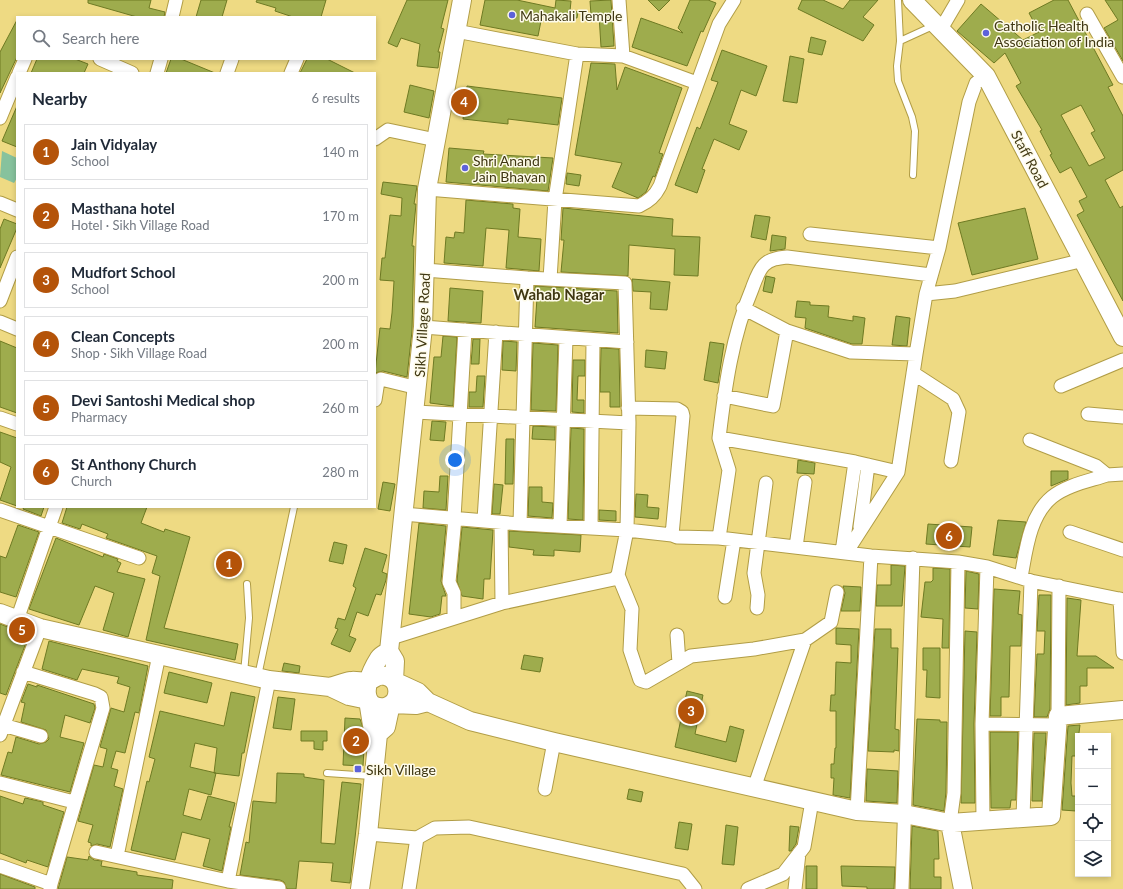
<!DOCTYPE html>
<html lang="en">
<head>
<meta charset="utf-8">
<style>
	:root { --surface:#fff; --page:#f6f6f7; --text:#1f2937; --muted:#747a83; --line:#e0e1e3; --accent:#b45309 }
	body { margin:0; font-family:Lato,sans-serif; background:var(--page); color:var(--text) }
	.controls { position:absolute; right:12px; bottom:12px; display:grid; overflow:hidden; border-radius:0px; box-shadow:0 2px 6px #0003 }
	.controls button { width:36px; height:36px; display:grid; place-items:center; padding:0; border:0; border-bottom:1px solid var(--line); background:var(--surface); color:var(--text); font:20px sans-serif }
	.you { position:absolute; left:455px; top:460px; width:14px; height:14px; margin:-10px; border:3px solid #fff; border-radius:50%; background:#1a73e8; box-shadow:0 0 0 6px #1a73e833 }
	.badge { display:grid; place-items:center; width:26px; height:26px; border-radius:50%; background:var(--accent); color:#fff; font-size:13px; font-weight:700 }
	.pin { position:absolute; translate:-50% -50%; border:2px solid #fff; box-shadow:0 1px 4px #0006 }
	.list { margin:0; padding:0; list-style:none }
	h2 { display:flex; justify-content:space-between; align-items:center; height:52px; margin:0; padding:0 16px; font-size:17px }
	h2 small { font-size:13px; font-weight:400; color:var(--muted) }
	.list li { display:grid; grid-template-columns:26px 1fr auto; gap:12px; align-items:center; box-sizing:border-box; height:56px; margin:0 8px 8px; padding:0 8px; border:1px solid var(--line); border-radius:0px }
	.list b { display:block; font-size:15px; white-space:nowrap }
	.list p { margin:0; font-size:13px; white-space:nowrap; color:var(--muted) }
	.list em { font-size:13px; font-style:normal; color:var(--muted) }
	.icon { flex:none; width:22px; height:22px; fill:none; stroke:currentColor; stroke-width:2; stroke-linecap:round; stroke-linejoin:round }
	.map { position:relative; flex:none; width:1123px; height:889px; overflow:hidden }
	.search { position:absolute; background:var(--surface); box-shadow:0 2px 6px #0003; left:16px; top:16px; width:360px; height:44px; display:flex; align-items:center; gap:10px; box-sizing:border-box; padding:0 14px; border-radius:0px; color:var(--muted); font-size:15px }
	.panel { position:absolute; background:var(--surface); box-shadow:0 2px 6px #0003; left:16px; top:72px; width:360px; height:436px; border-radius:0px }
	.map>svg:first-child { display:block }
	.green { fill:#86c29d }
	.building { fill:#9eac4d; stroke:#6e7a23; fill-rule:evenodd }
	.lines { fill:none; stroke-linecap:round; stroke-linejoin:round }
	.lane-casing { stroke:#b19d46; stroke-width:8 }
	.street-casing { stroke:#b19d46; stroke-width:15 }
	.secondary-casing { stroke:#b19d46; stroke-width:20 }
	.lane { stroke:#fff; stroke-width:6 }
	.street { stroke:#fff; stroke-width:13 }
	.secondary { stroke:#fff; stroke-width:18 }
	.poi-dot { fill:#5d62da; stroke:#fefbea; stroke-width:1.5 }
	.labels { text-anchor:middle; dominant-baseline:central; stroke-width:3; stroke-linejoin:round; paint-order:stroke }
	.poi-label { font-size:14px; fill:#3f3712; stroke:#fefbea; text-anchor:start }
	.street-label { font-size:14px; fill:#3f3712; stroke:#fefbea }
	.neighbourhood-label { font-size:15px; font-weight:bold; fill:#3f3712; stroke:#fefbea }
</style>
</head>
<body>
<div class="map">
<svg width="1123" height="889" viewBox="0 0 1123 889">
	<rect width="100%" height="100%" fill="#eeda83"/>
	<path class="green" d="M2,151L17,158V178L14,183L0,177Z"/>
	<path class="building" d="M88,0H151L149,8L165,12L164,17H137L88,3Z
		M201,0H227L222,17H196Z
		M257,0H326L321,17H293L275,11L276,8L256,2Z
		M407,0H448L441,28L444,29L438,52H440L438,68L417,66L420,44L401,38L397,47L388,43Z
		M485,0H517L555,8L556,0L571,1L570,11L578,12L577,18L542,16L538,36L480,25Z
		M611,0L614,46L601,47L599,15H591L590,1Z
		M648,0H670L659,11Z
		M690,0H708L716,3L703,32L701,31L687,66L632,47L641,18L683,33L678,28Z
		M802,0H823L843,9L850,0H878L863,17L874,25L863,41L798,9Z
		M1054,0H1068L1113,85L1108,87L1123,116V170L1105,180L1120,208L1123,206V301L1077,215L1084,211L1079,201L1087,197L1071,167L1060,173L1050,155L1052,154L1040,131L1042,130L1016,86L1021,83L1005,53L994,63L957,31L981,4L1023,40L1039,32L1029,13ZM1081,105L1095,131L1091,133L1105,158L1089,166L1061,115Z
		M1105,0H1123V61L1104,28L1118,20Z
		M17,20V57L0,93V52Z
		M811,37L826,41L822,55L808,52Z
		M722,50L767,66L756,96L741,90L729,124L747,131L739,150L714,139L702,169L705,170L697,193L675,185L697,127L700,129L718,82L711,80Z
		M790,56L804,59L797,103L783,101Z
		M37,59H75L88,64L84,73H31Z
		M171,59H181L215,73H166Z
		M307,59H327L355,73H300Z
		M591,63L615,64L617,90L625,67L682,88L659,153L663,154L655,177L653,176L646,192L638,198L612,187L622,163L575,155Z
		M410,85L434,91L429,118L404,112Z
		M467,86L562,98L558,125L508,119V124L463,119Z
		M17,106V147L2,141Z
		M449,148L484,151L483,154L553,158L548,191L446,182Z
		M567,173L581,175L579,186L566,184Z
		M383,182L417,186L414,204H416L412,246H414L412,331L407,377L383,371L375,373L380,328L390,329L392,313L394,281L380,280L382,258H385L390,215L401,216L402,198L381,194Z
		M466,200L513,204V208L520,209L518,237L541,239L539,271L506,268L509,230L486,228L483,266L444,263L446,237L454,238L455,232L464,233Z
		M563,208L673,219L672,236L700,237L698,276L674,275L675,249L629,245L628,276L561,272L564,240H561Z
		M1025,208L1038,259L972,275L958,223Z
		M755,215L770,217L766,240L751,237Z
		M4,219L17,224V228L0,268V229Z
		M772,235L786,237L785,249L770,251Z
		M766,276L775,278L772,293L763,291Z
		M632,279L670,282L667,310L650,309L651,292L633,291Z
		M535,286L617,291L618,333L535,327L537,298H534Z
		M450,288L483,291L481,323L448,321Z
		M797,301L810,302V305L829,306L828,317L853,321V316L865,318L862,344H852L805,328L806,318L795,317Z
		M896,316L910,318L907,346L892,345Z
		M443,336L457,337L453,406L430,403L434,357H441Z
		M473,339H480L479,364H471Z
		M0,341L17,348V413L0,407Z
		M503,341L517,342L516,371L502,370Z
		M710,342L724,344L718,383L704,380Z
		M533,343L558,345L556,411L531,410Z
		M601,348L619,349L620,407H610V392H600Z
		M646,350L667,352L665,369L645,367Z
		M573,360H585V376H578L577,400H584V413L572,412Z
		M477,376H485L483,407H469V392H476Z
		M432,421L446,422L444,441L430,440Z
		M533,426L555,427V440L532,439Z
		M571,428L584,429L583,520L568,519Z
		M0,432L17,438V506L0,500L11,467L0,462Z
		M506,439H514L513,484H505Z
		M798,460L815,463L814,474L797,473Z
		M1051,471H1068V479L1051,486Z
		M440,476H448L446,510L423,508L424,491L439,492Z
		M383,482L395,484L390,511L378,509Z
		M494,484L503,485L500,514H492Z
		M529,487H542V502L553,503L552,518L528,516Z
		M636,494L648,495L647,507L659,508L658,519L635,517Z
		M24,507H44L41,516L23,509Z
		M67,507H147L141,523L164,532L165,529L190,537L164,628L238,644L235,660L146,640L160,576L152,573L157,556L106,538L108,534L82,524L80,529L62,523Z
		M599,510L616,511V521L599,520Z
		M998,520L1026,522L1016,558L993,555Z
		M419,523L446,526L441,581L446,596H442L440,614L431,617L409,614Z
		M928,524L972,527L970,547L926,544Z
		M18,525L39,532L16,597L0,592V556L6,558Z
		M462,527L493,530L490,579H484L483,599L462,596L457,581Z
		M509,531L581,535L580,552L554,550V556L533,555L534,550L509,547Z
		M56,538L103,557L104,554L118,559L117,561L121,563L117,572L145,579L128,637L103,630L114,593L95,586L79,625L29,609Z
		M334,542L347,545L343,564L329,561Z
		M365,548L387,555L382,572L387,574L386,580L381,595L376,594L368,616L357,612L349,636L356,639L350,652L331,644L338,629L335,628L338,618L345,620L356,588L353,586Z
		M891,565L905,566L902,606H876L877,585H891Z
		M933,568L950,569L949,648H942L943,619L921,617L925,582H931L933,580Z
		M966,571L979,574L978,609L965,608Z
		M843,586L861,587L860,611H841L845,593Z
		M994,589L1020,591L1018,614L1022,615L1021,646H1010L1009,697H1001V716H990Z
		M1039,595H1051L1050,709L1047,717H1034L1037,654H1044L1045,631H1037Z
		M1067,598L1081,600L1077,656H1096L1114,668H1087V686H1080V703L1066,705Z
		M0,624L29,635L6,695L0,693Z
		M836,628L859,629L850,798L833,795L834,778H831V764H834L835,748H836V711H830L831,695H835L836,662L851,663V645L836,644Z
		M875,629H891V648H898L895,729L899,730V751L894,750V752L868,751Z
		M965,631L977,632L974,724L975,803H961Z
		M49,641L148,666L139,713L135,712L125,753L116,751L111,768L118,770L114,786L123,789L110,847L97,844L91,846V843L88,842L93,825L78,821L94,765L103,767L107,749L100,747L111,708L124,712L130,687L117,683L119,677L82,669L77,680L42,669Z
		M923,648H940V698L926,697L927,670H923Z
		M524,655L543,658L540,672L521,669Z
		M284,663L300,666L299,673L282,671Z
		M169,672L212,683L207,703L164,693Z
		M28,684L37,687V685L94,704L95,708L90,723L65,715L60,737L84,743L70,792L1,775L8,752L12,753L16,737L39,744L46,742L49,739L46,730L21,722L25,703L21,702Z
		M687,691L703,695L695,734L726,742L730,726L744,730L736,762L675,747Z
		M231,692L255,697L244,753H242L239,776L214,773L217,748L195,743L190,767L216,773L211,795L189,789L183,815L201,820L208,796L235,803L229,827H231L222,871L203,866L210,839L182,832L175,860L131,850L147,781L149,782L155,759L149,757L160,711L224,726Z
		M278,697L295,699L291,730L273,728Z
		M345,718L360,719L365,733L363,766L343,765Z
		M917,719L940,720V722H947L946,792L944,811L913,805Z
		M1080,725L1076,756H1072L1071,783L1072,796H1077L1076,811L1062,810L1068,726Z
		M301,731H327V741H323V750L314,749V741H301Z
		M990,732H1018L1016,800H1011L1010,808H991Z
		M1034,733H1046L1042,801H1032Z
		M867,769L898,771L897,803L866,801Z
		M277,773L304,774V777L324,780L321,843L335,844L342,782L361,784L350,883L331,881L333,863L299,861L296,889H287L284,882L280,880L240,875L246,842L249,843L253,801L276,803Z
		M629,789L643,792L641,802L627,799Z
		M0,796L23,804L25,798L43,802V805L64,812L48,867L27,860L26,863L0,853Z
		M679,822L692,824L688,850L675,848Z
		M726,825L738,827L734,865L722,864Z
		M790,826L799,827L796,844L791,851H789Z
		M912,826L938,831L939,859H934V877H941V889H910Z
		M89,856L94,860L102,861L101,866L137,872V875L173,880L172,889H58L67,857L88,860Z
		M806,866H817V889H806Z
		M841,866L895,867L894,889H867V887L842,886Z
		M0,874L35,887V889H0Z"/>
	<g class="lines">
		<g class="lane-casing">
			<path id="lane" d="M898,0L900,41L897,66L898,81L912,117L915,131L913,175
				M900,41L935,25
				M244,673L249,618L247,584
				M258,676L294,507
				M327,773L371,776"/>
		</g>
		<g class="street-casing">
			<path id="street" d="M619,0L623,56
				M1087,14L1123,77
				M172,17L176,0
				M941,29L958,0
				M456,31L577,54L623,56L697,83
				M100,59L132,73
				M19,73L25,59
				M157,73L161,59
				M227,73L232,59
				M291,73L297,59
				M0,118L17,77
				M375,139L388,130L436,140
				M427,189L639,206C649,201 655,196 660,186L719,24L734,0
				M0,203L17,210
				M810,234L939,248
				M425,270L527,278L520,524
				M550,279L555,200L577,54
				M926,294L955,291L1084,260
				M0,301L17,257
				M743,308L787,331L851,352L916,354L898,472
				M0,322L17,329
				M423,327L627,342
				M916,354L926,294L939,248L969,102L976,83L986,76
				M913,373L953,399L959,412L951,461
				M1061,386L1123,360
				M724,396L773,406L787,331
				M375,400L378,381L381,379L418,388
				M628,408L677,409L682,412L683,416L672,535
				M415,412L629,423
				M1088,414L1123,417
				M0,418L17,424
				M719,438C725,387 732,336 752,289C755,281 758,271 764,265C770,259 778,258 787,257L931,275
				M1030,440L1096,466L1107,475L1123,474
				M0,510L139,558
				M403,514L520,524L627,530L672,535L677,537L719,538L871,556L958,562L987,567L1031,581L1123,600
				M454,518L465,330
				M484,520L496,332
				M501,523L502,603
				M560,526L566,338
				M860,527L868,465
				M591,528L593,340
				M1070,532L1123,550
				M719,538L729,470L719,438L855,462L898,472L846,553
				M796,547L805,482
				M842,552L855,462
				M618,575L632,609L630,650L640,680L646,682L691,656L754,649L805,640L831,622L837,592
				M1021,577C1026,551 1029,516 1052,497C1067,485 1089,481 1107,475
				M725,597L734,540
				M1120,599L1123,653
				M757,608L758,595L754,573L766,483
				M454,618V593L449,582L455,518
				M17,620L56,507
				M677,635L679,663
				M391,638L502,603L614,579L618,575L627,530L629,423L625,283L527,278
				M23,672L95,694L101,697L103,708L51,884
				M1058,716L1059,586
				M982,724L1057,725
				M3,725L41,736
				M0,735L40,628
				M0,783L74,802
				M754,788L805,640
				M545,789L554,742
				M857,811L871,556
				M1023,818L1031,581
				M983,821L982,724L987,567
				M950,823L954,793L958,562
				M368,834L417,838L409,889
				M417,838L435,828L469,827L683,874L695,889
				M96,852L228,881L279,888
				M117,856L159,655
				M0,866L51,884L50,889
				M228,881L269,680
				M748,889L783,874L804,847L812,801
				M795,889L799,853
				M902,889L913,558"/>
		</g>
		<g class="secondary-casing">
			<path id="secondary" d="M912,0L986,76L1123,337
				M0,613L40,628L269,680L330,687L349,696L368,700L372,725L378,734
				M389,651L395,661L394,681L418,692L428,702L470,721L554,742L857,811L904,814L950,823L1051,816L1058,716L1123,710
				M389,651L423,327L427,189L462,0
				M330,687C337,685 344,682 351,681C356,680 364,683 369,681C375,679 377,674 385,676C401,679 402,703 385,707C381,708 377,707 373,705C359,695 372,669 379,658C381,655 386,653 389,651
				M378,734L386,727L391,704L416,705L428,702
				M950,823L963,889
				M360,889L368,834L378,734"/>
		</g>
		<use href="#lane" class="lane"/>
		<use href="#street" class="street"/>
		<use href="#secondary" class="secondary"/>
	</g>
	<g class="poi-dot">
		<circle cx="512" cy="15" r="4"/>
		<circle cx="986" cy="33" r="4"/>
		<circle cx="465" cy="168" r="4"/>
		<rect x="354" y="765" width="8" height="8" rx="2"/>
	</g>
	<g class="labels">
		<g class="poi-label">
			<text x="520" y="15">Mahakali Temple</text>
			<text x="994" y="25">Catholic Health<tspan x="994" dy="16">Association of India</tspan></text>
			<text x="473" y="160">Shri Anand<tspan x="473" dy="16">Jain Bhavan</tspan></text>
			<text x="366" y="769">Sikh Village</text>
		</g>
		<g class="street-label">
			<text transform="translate(1030 159) rotate(62)">Staff Road</text>
			<text transform="translate(422 325) rotate(-87)">Sikh Village Road</text>
		</g>
		<g class="neighbourhood-label">
			<text x="559" y="294">Wahab Nagar</text>
		</g>
	</g>
</svg>
<div class="controls">
<button>+</button>
<button>−</button>
<button><svg class="icon" aria-label="locate" viewBox="0 0 24 24"><circle cx="12" cy="12" r="6"/><path d="M12 2v4M12 18v4M2 12h4M18 12h4"/></svg></button>
<button><svg class="icon" aria-label="layers" viewBox="0 0 24 24"><path d="M12 4l9 5-9 5-9-5zM3 14l9 5 9-5"/></svg></button>
</div>
<div class="you"></div>
<div class="pin badge" style="left:229px;top:564px">1</div>
<div class="pin badge" style="left:356px;top:741px">2</div>
<div class="pin badge" style="left:691px;top:711px">3</div>
<div class="pin badge" style="left:464px;top:102px">4</div>
<div class="pin badge" style="left:22px;top:630px">5</div>
<div class="pin badge" style="left:949px;top:536px">6</div>
<div class="search"><svg class="icon" aria-label="search" viewBox="0 0 24 24"><circle cx="10" cy="10" r="6"/><path d="M15 15l6 6"/></svg>Search here</div>
<section class="panel">
<h2>Nearby<small>6 results</small></h2>
<ul class="list">
<li><span class="badge">1</span><div><b>Jain Vidyalay</b><p>School</p></div><em>140 m</em></li>
<li><span class="badge">2</span><div><b>Masthana hotel</b><p>Hotel · Sikh Village Road</p></div><em>170 m</em></li>
<li><span class="badge">3</span><div><b>Mudfort School</b><p>School</p></div><em>200 m</em></li>
<li><span class="badge">4</span><div><b>Clean Concepts</b><p>Shop · Sikh Village Road</p></div><em>200 m</em></li>
<li><span class="badge">5</span><div><b>Devi Santoshi Medical shop</b><p>Pharmacy</p></div><em>260 m</em></li>
<li><span class="badge">6</span><div><b>St Anthony Church</b><p>Church</p></div><em>280 m</em></li>
</ul>
</section>
</div>
</body>
</html>
